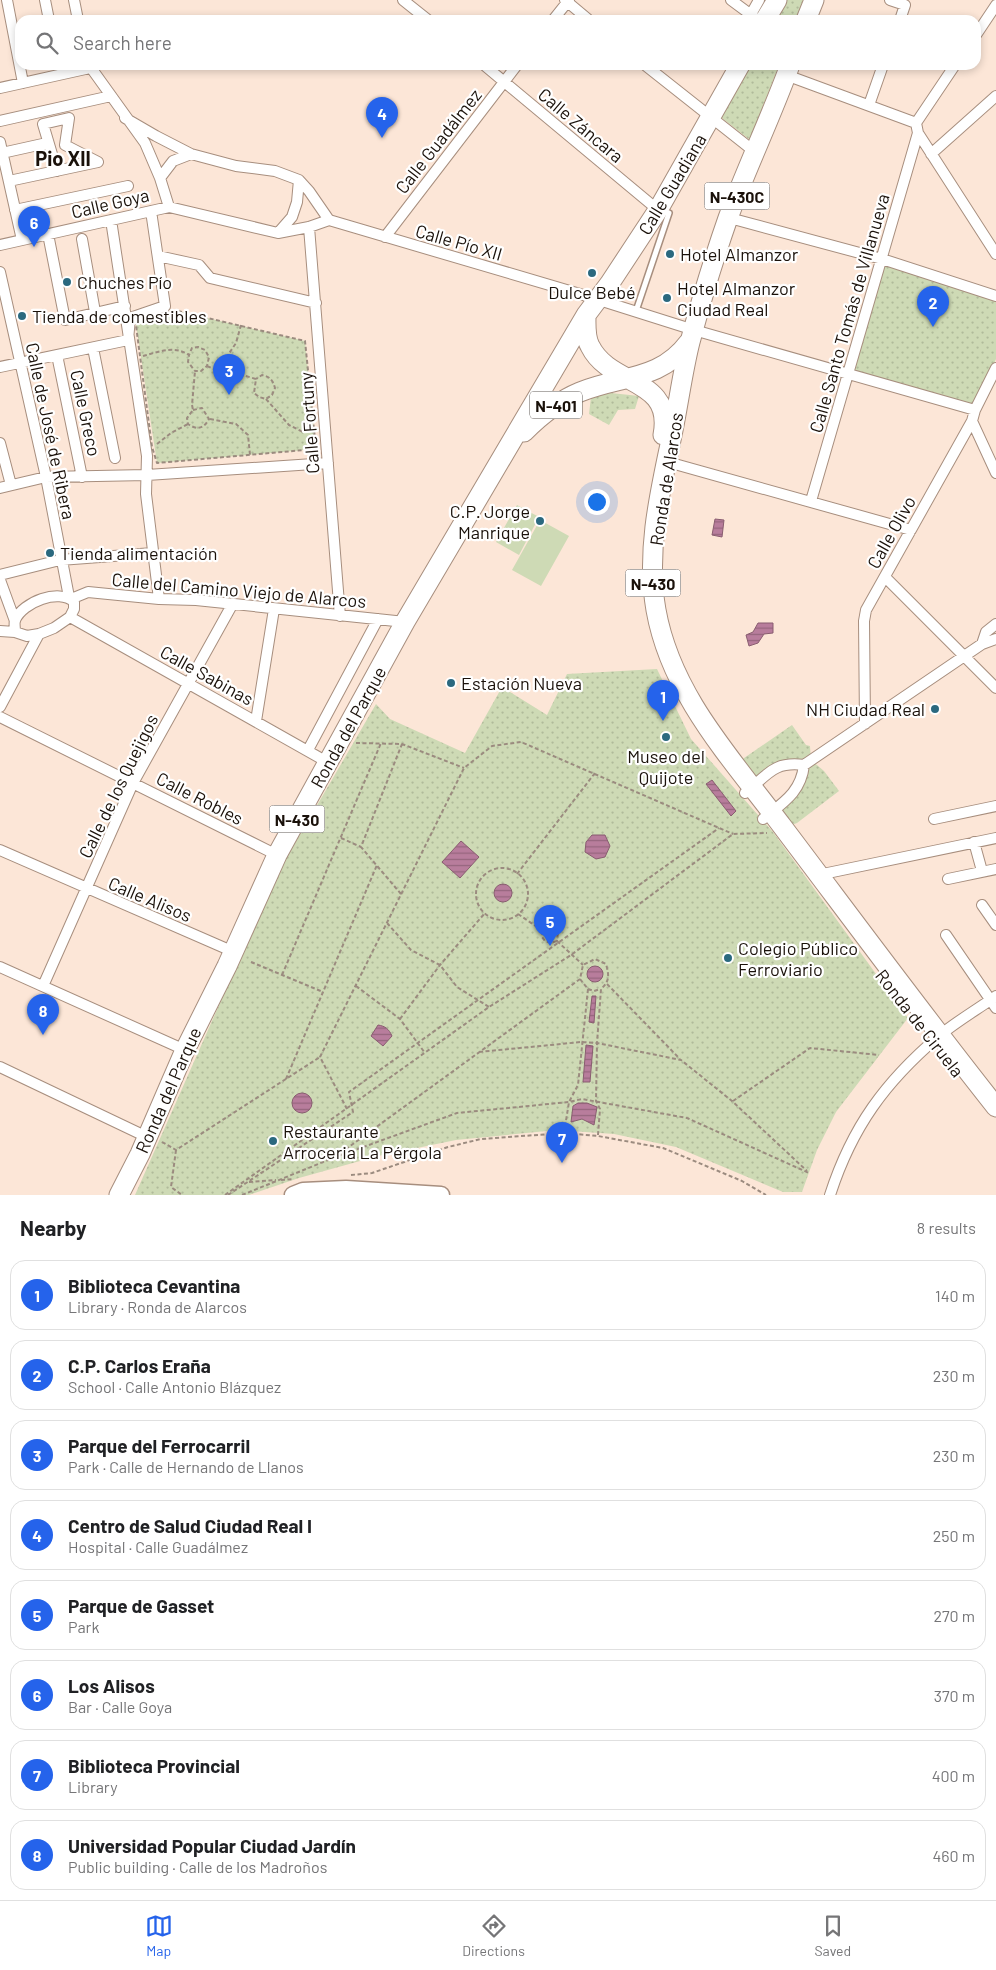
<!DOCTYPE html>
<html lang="en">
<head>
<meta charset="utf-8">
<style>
	:root { --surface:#fff; --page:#f6f6f6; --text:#202124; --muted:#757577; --line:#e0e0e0; --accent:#2563eb }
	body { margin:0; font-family:Barlow,sans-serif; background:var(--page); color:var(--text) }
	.you { position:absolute; left:596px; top:501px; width:18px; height:18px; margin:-12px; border:4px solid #fff; border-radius:50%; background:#1a73e8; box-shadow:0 0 0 8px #1a73e833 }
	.badge { display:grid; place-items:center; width:32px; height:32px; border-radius:50%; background:var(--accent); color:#fff; font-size:16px; font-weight:700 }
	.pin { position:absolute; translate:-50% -41px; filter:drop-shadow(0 1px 2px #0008) }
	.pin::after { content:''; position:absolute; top:26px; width:18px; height:15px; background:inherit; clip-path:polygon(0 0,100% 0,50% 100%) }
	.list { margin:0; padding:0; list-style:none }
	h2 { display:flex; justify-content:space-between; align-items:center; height:65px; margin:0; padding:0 20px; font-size:21px }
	h2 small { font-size:16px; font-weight:400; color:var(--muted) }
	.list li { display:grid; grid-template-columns:32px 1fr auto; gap:15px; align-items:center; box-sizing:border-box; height:70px; margin:0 10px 10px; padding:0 10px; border:1px solid var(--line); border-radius:15px }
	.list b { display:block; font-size:19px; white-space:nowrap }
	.list p { margin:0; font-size:16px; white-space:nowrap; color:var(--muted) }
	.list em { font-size:16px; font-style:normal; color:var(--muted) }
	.icon { flex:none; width:28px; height:28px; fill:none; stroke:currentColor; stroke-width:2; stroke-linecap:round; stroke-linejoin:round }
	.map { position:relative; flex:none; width:996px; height:1195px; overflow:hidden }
	.search { position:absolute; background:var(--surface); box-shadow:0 2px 8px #0003; left:15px; right:15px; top:15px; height:55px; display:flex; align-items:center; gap:12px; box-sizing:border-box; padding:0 18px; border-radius:15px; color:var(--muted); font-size:19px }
	.sheet { height:705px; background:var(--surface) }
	nav { display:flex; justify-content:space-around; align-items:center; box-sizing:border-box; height:70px; border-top:1px solid var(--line); background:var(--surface); font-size:14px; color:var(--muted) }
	nav a { display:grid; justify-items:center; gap:2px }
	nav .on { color:var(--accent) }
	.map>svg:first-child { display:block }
	.park { fill:url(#park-dots) }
	.pitch { fill:#cedab5 }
	.water { fill:url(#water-rules); stroke:#895d70 }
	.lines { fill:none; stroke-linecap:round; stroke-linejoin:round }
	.lane-casing { stroke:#a78e7e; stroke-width:8 }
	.street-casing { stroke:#a78e7e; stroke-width:12 }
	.primary-casing { stroke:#a78e7e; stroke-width:19 }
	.highway-casing { stroke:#a78e7e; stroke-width:21 }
	.path { stroke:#9b8b7f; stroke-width:2; stroke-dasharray:4 2.5; stroke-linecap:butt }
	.lane { stroke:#fff; stroke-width:5 }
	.street { stroke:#fff; stroke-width:10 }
	.primary { stroke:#fff; stroke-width:16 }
	.highway { stroke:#fff; stroke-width:19 }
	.poi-dot { fill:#2b697f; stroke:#fff; stroke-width:2 }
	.labels { text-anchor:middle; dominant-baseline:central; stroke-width:4.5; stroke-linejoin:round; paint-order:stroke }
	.shield { fill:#fff; stroke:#5f5854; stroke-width:1 }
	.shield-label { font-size:16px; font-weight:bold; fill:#1a110a }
	.street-label { font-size:18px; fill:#1a110a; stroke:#fff }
	.poi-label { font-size:18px; fill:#1a110a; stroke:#fff; text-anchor:start }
	.quarter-label { font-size:20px; font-weight:bold; fill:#1a110a; stroke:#fff }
</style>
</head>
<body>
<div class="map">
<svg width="996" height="1195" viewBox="0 0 996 1195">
	<defs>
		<pattern id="park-dots" width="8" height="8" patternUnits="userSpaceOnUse" patternTransform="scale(1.25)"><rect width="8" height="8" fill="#cedab5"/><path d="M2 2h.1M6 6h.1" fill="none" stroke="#b0ba9a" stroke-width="1.8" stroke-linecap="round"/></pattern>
		<pattern id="water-rules" width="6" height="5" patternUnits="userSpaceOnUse" patternTransform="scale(1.25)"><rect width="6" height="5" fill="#b87d9c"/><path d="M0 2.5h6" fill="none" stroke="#95657d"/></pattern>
	</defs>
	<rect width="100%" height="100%" fill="#fce6d7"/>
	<path class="park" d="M785,0H803L796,20H773Z
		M747,65H779L750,140L718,115Z
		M882,259L996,301V359L975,410L849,373Z
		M178,311L305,341L316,449L157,463L135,318Z
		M611,393L639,396L635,409L618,410L609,425L589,414L591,397Z
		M657,669L691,739L773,832L908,1018L836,1112L817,1150L802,1192H783L676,1147L614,1134L557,1130L456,1140L378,1156L299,1178L249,1195H135L277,874L376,704L390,719L465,753L502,687L547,715L567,674Z
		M792,725L806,745L810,746L811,760L824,771L839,791L797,823L789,826L772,812L803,779L810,761L789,763L751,788L734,765Z"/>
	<path class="pitch" d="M517,505L539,517L519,555L496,542Z
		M540,520L569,536L541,586L512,570Z"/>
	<path class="water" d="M715,519L724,520L722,537L712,535Z
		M758,623H773V633L764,634L758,643L749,646L746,635L753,632Z
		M712,780L736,811L731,816L706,784Z
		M592,835H605L610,846L605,857L596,859L585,852L586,842Z
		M461,841L479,857L460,878L442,862Z
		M494 893a9 9 0 1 1 18 0a9 9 0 1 1-18 0Z
		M587 974a8 8 0 1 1 16 0a8 8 0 1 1-16 0Z
		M592,996H596L594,1023L589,1022Z
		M378,1025C385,1026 389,1029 392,1036L383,1046L371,1036Z
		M586,1045L593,1046L590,1082H583Z
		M292 1103a10 10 0 1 1 20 0a10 10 0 1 1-20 0Z
		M578,1103H587L597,1107L594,1125L582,1119L571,1122L573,1106Z"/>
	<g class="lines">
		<g class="lane-casing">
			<path id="lane" d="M636,311L669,213L661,211"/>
		</g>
		<g class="street-casing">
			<path id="street" d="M7,0L23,83
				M45,0L49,20
				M74,0L78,20
				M403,0L428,20
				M565,0L589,20
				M731,0L758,20
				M890,0L905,5L900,20
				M750,16L759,0
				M553,20L569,0
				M976,35L996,5
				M89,65L145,143L160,178L169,207
				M484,65L658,210
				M645,65L755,152
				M786,75L916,123L918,133L996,254
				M0,88L90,68
				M869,105L883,65
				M125,118L156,136L191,154L236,166L275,171L299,180L309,191L329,220
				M0,121L111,96
				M916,123L955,65
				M0,142L22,240
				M2,153L47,143
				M931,154L996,96
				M57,171L43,124L69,118L65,145L98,162
				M160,178L173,161L191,154
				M9,181L98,162
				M15,210L128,186
				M728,219L737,220L882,259L996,296
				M111,220L147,456L146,494L159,599
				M329,220L580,294L694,330L975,410
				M309,227L340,616
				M278,233L292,217L297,202L299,180
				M48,234L65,320L125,306
				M385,237L517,65
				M82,239L95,312
				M0,245L169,207L278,233L309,227L329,220
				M158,256L199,265L210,278L316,303
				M0,272L46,477L69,597
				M93,348L115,458
				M57,355L82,477
				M0,367L128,340L130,318L165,306L151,211
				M972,421L996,473
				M0,443L11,485
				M664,461L911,530
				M0,488L46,477L147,475L328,463
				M811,501L918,133
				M0,575L60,560L153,553
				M885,577L996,688
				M0,580L15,621
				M71,599L88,592L159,599L196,600L405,622
				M70,617L329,763
				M0,631L15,632L27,636L39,634L54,628L70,617L74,609V602C59,588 23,602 15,620C14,623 15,628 15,632
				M982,644L986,632L996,624
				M0,707L39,634
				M0,717L277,855
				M256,721L274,609
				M865,724L864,621L866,610L972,421L975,410L996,368
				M308,750L378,619
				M804,765L982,644L996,639
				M745,793C768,775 773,761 804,765
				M763,819C784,802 801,792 804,765
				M934,819L996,806
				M974,842L982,871
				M0,850L234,952
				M818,875L996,838
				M948,879L996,869
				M982,905L996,925
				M946,935L996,1008
				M0,967L185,1050
				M43,986L133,783L232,605
				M0,1067L147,1137
				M830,1195C852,1127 885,1082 939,1036C957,1021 978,1009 996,996"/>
		</g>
		<g class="primary-casing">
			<path id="primary" d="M293,1195L303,1191L346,1189L441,1195"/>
		</g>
		<g class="highway-casing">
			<path id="highway" d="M765,20L777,0
				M806,20L814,0
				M790,65C771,117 747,167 728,218C714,258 701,301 690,342C682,374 678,408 671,440C659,496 646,553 656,610C671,695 732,759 782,826C853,920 923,1015 996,1107
				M586,315C586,326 585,337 590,346C610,387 674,377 663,435
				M524,432C541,415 558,401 580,392C622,375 660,381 689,342
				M119,1195L140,1154L185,1050L227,966L277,855L405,622L586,315L610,283L658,210L740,65"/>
		</g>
		<path class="path" d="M178,311L305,341L316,449L157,463L152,447L135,318Z
			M241,325L236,343L228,355L232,372L256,379L254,393L259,397L266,399L272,395L275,388C273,381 271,377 262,375L256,379
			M143,356C158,352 174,345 189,355L188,362L195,371H201L207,366L209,357L205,350L198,347L192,348L189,355
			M207,366L221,372H231
			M266,399L289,425L303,432L314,430
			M193,410L202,408L209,419C204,428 198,431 188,424L187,418L193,410L192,405L195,371
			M210,419L236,424L248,435L250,455
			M157,444L171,433L188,424
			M356,743L402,744L464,768
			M341,838L361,847
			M476 894a26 26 0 1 1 52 0a26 26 0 1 1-52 0Z
			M517,874L595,773
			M401,894L361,847L402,744
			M518,914L543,931
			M387,923L411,950L440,965L457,987L489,1007
			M543,931L547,927L555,929L558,932L557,941
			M543,931L542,937L545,941L551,943L557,941
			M557,941L583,965
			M251,962L323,992
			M282,975L381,743
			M607,984L680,1059
			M356,986L400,1019L425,1053
			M588,989L594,991L600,989
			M400,1019L440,965L485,913
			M479,1052L581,1042L597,1043L681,1060L732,1101L807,1171
			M286,1079L377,865
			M733,1101L810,1048L879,1055
			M347,1109L320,1057L464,768L492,746L521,742L733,834
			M564,1133L569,1102L578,1085L588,989L580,979L583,965L595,959L606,964C609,975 610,981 601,989L597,1043L596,1101L600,1109L598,1135
			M162,1142L176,1150L320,1057
			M176,1150L171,1187L182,1195
			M335,1157L580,979
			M351,1175L372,1173L448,1147L481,1139L564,1133L598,1136L663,1148L742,1181L766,1195
			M281,1180L294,1179
			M249,1182L276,1180
			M225,1195L489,1007L571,955L733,834L767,833
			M228,1195L353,1112L349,1092L719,828
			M242,1195L333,1158L457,1113L569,1102L582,1099L687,1118L809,1173"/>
		<use href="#lane" class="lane"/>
		<use href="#street" class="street"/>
		<use href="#primary" class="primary"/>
		<use href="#highway" class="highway"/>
	</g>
	<g class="poi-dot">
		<circle cx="670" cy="254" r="5"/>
		<circle cx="592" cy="273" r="5"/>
		<circle cx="67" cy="282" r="5"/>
		<circle cx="667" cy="298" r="5"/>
		<circle cx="22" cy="316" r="5"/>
		<circle cx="540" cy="521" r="5"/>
		<circle cx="50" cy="553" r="5"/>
		<circle cx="451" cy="683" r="5"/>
		<circle cx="935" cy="709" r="5"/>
		<circle cx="666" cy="737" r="5"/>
		<circle cx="728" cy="958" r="5"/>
		<circle cx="273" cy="1141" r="5"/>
	</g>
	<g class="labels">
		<g class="shield">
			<rect x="704.5" y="182.5" width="65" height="27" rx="4"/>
			<rect x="530" y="391.5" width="52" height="27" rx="4"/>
			<rect x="625.5" y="569.5" width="55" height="27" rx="4"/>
			<rect x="269.5" y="805.5" width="55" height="27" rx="4"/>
		</g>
		<g class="shield-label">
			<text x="737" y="196">N-430C</text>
			<text x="556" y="405">N-401</text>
			<text x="653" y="583">N-430</text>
			<text x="297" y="819">N-430</text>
		</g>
		<g class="street-label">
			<text transform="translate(581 125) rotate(40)">Calle Záncara</text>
			<text transform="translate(438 141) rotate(-52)">Calle Guadálmez</text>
			<text transform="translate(672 184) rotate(-59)">Calle Guadiana</text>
			<text transform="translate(110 203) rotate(-13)">Calle Goya</text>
			<text transform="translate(459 242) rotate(16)">Calle Pío XII</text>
			<text transform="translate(849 313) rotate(-74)">Calle Santo Tomás de Villanueva</text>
			<text transform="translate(86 413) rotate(78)">Calle Greco</text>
			<text transform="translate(309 423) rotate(-94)">Calle Fortuny</text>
			<text transform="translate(51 431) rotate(78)">Calle de José de Ribera</text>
			<text transform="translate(666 479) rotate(-81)">Ronda de Alarcos</text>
			<text transform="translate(891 532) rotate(-61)">Calle Olivo</text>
			<text transform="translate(239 590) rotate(5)">Calle del Camino Viejo de Alarcos</text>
			<text transform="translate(207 675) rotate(29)">Calle Sabinas</text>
			<text transform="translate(348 727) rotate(-61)">Ronda del Parque</text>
			<text transform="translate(118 786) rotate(-64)">Calle de los Quejigos</text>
			<text transform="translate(200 798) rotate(27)">Calle Robles</text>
			<text transform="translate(150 899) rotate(23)">Calle Alisos</text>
			<text transform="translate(920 1023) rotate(52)">Ronda de Ciruela</text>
			<text transform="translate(168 1090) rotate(-66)">Ronda del Parque</text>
		</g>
		<g class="poi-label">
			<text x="680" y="254">Hotel Almanzor</text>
			<text x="77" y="282">Chuches Pío</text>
			<text x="677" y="288">Hotel Almanzor<tspan x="677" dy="21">Ciudad Real</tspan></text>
			<text x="592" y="292" text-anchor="middle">Dulce Bebé</text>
			<text x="32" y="316">Tienda de comestibles</text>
			<text x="530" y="511" text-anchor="end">C.P. Jorge<tspan x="530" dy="21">Manrique</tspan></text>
			<text x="60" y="553">Tienda alimentación</text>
			<text x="461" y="683">Estación Nueva</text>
			<text x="925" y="709" text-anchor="end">NH Ciudad Real</text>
			<text x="666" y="756" text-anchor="middle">Museo del<tspan x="666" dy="21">Quijote</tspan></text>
			<text x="738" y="948">Colegio Público<tspan x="738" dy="21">Ferroviario</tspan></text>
			<text x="283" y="1131">Restaurante<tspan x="283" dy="21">Arroceria La Pérgola</tspan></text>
		</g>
		<g class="quarter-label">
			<text x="63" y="158">Pio XII</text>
		</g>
	</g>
</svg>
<div class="you"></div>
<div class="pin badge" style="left:663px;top:721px">1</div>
<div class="pin badge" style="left:933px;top:327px">2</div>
<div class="pin badge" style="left:229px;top:395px">3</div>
<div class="pin badge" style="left:382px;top:138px">4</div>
<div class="pin badge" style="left:550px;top:946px">5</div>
<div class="pin badge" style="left:34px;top:247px">6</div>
<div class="pin badge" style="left:562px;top:1163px">7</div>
<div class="pin badge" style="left:43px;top:1035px">8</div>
<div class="search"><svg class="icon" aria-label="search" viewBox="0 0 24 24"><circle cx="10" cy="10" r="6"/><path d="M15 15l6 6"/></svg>Search here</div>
</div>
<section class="sheet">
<h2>Nearby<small>8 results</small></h2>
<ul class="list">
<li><span class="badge">1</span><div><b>Biblioteca Cevantina</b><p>Library · Ronda de Alarcos</p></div><em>140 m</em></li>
<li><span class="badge">2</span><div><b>C.P. Carlos Eraña</b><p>School · Calle Antonio Blázquez</p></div><em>230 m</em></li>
<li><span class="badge">3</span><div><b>Parque del Ferrocarril</b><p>Park · Calle de Hernando de Llanos</p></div><em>230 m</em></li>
<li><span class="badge">4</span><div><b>Centro de Salud Ciudad Real I</b><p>Hospital · Calle Guadálmez</p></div><em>250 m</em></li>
<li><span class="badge">5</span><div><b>Parque de Gasset</b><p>Park</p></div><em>270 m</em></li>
<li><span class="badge">6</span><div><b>Los Alisos</b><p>Bar · Calle Goya</p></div><em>370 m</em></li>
<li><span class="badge">7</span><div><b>Biblioteca Provincial</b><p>Library</p></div><em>400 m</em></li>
<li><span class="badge">8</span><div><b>Universidad Popular Ciudad Jardín</b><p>Public building · Calle de los Madroños</p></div><em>460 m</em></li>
</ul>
</section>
<nav>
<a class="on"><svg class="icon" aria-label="map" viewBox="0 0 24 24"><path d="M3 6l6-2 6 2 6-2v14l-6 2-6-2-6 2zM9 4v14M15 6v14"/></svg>Map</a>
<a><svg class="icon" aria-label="directions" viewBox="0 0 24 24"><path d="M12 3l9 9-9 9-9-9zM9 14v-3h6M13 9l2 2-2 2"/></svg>Directions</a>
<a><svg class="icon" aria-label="saved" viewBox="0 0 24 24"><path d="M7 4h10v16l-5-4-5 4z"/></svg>Saved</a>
</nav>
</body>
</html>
